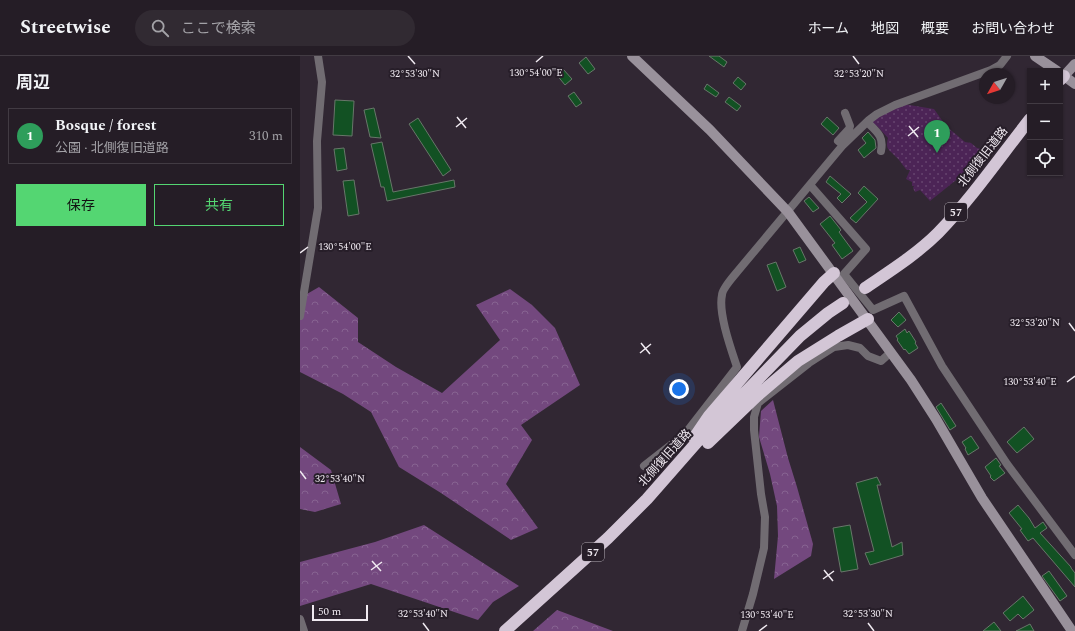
<!DOCTYPE html>
<html lang="ja">
<head>
<meta charset="utf-8">
<style>
	:root { --surface:#251d26; --page:#312a32; --text:#f1f3f6; --muted:#a3a2a7; --line:#423b43; --accent:#54d672 }
	body { margin:0; font-family:Spectral,"Noto Sans JP",serif; background:var(--page); color:var(--text) }
	.controls { position:absolute; right:12px; top:12px; display:grid; overflow:hidden; border-radius:0px; box-shadow:0 1px 3px #0004 }
	.controls button { width:36px; height:36px; display:grid; place-items:center; padding:0; border:0; border-bottom:1px solid var(--line); background:var(--surface); color:var(--text); font:20px sans-serif }
	.compass { position:absolute; left:679px; top:12px; width:36px; height:36px; border-radius:50%; background:var(--surface); box-shadow:0 1px 3px #0004; rotate:231deg }
	.scale { position:absolute; left:12px; bottom:10px; width:56px; box-sizing:border-box; padding-left:4px; border:2px solid #f0eaf1; border-top:0; font-size:11px; line-height:14px; white-space:nowrap; color:#f0eaf1; -webkit-text-stroke:3px #271e29; paint-order:stroke }
	.you { position:absolute; left:379px; top:333px; width:14px; height:14px; margin:-10px; border:3px solid #fff; border-radius:50%; background:#1a73e8; box-shadow:0 0 0 6px #1a73e833 }
	.badge { display:grid; place-items:center; width:26px; height:26px; border-radius:50%; background:var(--accent); color:#fff; font-size:13px; font-weight:700 }
	.pin { position:absolute; translate:-50% -33px; filter:drop-shadow(0 1px 2px #0008) }
	.pin::after { content:''; position:absolute; top:21px; width:14px; height:12px; background:inherit; clip-path:polygon(0 0,100% 0,50% 100%) }
	.list { margin:0; padding:0; list-style:none }
	h2 { display:flex; justify-content:space-between; align-items:center; height:52px; margin:0; padding:0 16px; font-size:17px }
	h2 small { font-size:13px; font-weight:400; color:var(--muted) }
	.list li { display:grid; grid-template-columns:26px 1fr auto; gap:12px; align-items:center; box-sizing:border-box; height:56px; margin:0 8px 8px; padding:0 8px; border:1px solid var(--line); border-radius:0px }
	.list b { display:block; font-size:15px; white-space:nowrap }
	.list p { margin:0; font-size:13px; white-space:nowrap; color:var(--muted) }
	.list em { font-size:13px; font-style:normal; color:var(--muted) }
	.actions { display:flex; gap:8px; padding:12px 16px }
	.actions a { flex:1; padding:9px 0; border:1px solid var(--accent); border-radius:0px; text-align:center; font-size:14px; color:var(--accent) }
	.actions .main { background:var(--accent); color:#111 }
	.icon { flex:none; width:22px; height:22px; fill:none; stroke:currentColor; stroke-width:2; stroke-linecap:round; stroke-linejoin:round }
	.map { position:relative; flex:none; width:775px; height:575px; overflow:hidden }
	header { display:flex; align-items:center; gap:24px; box-sizing:border-box; height:56px; padding:0 20px; background:var(--surface); border-bottom:1px solid var(--line) }
	header strong { font-size:19px }
	nav { display:flex; gap:22px; margin-inline-start:auto; font-size:14px }
	.search { width:280px; height:36px; background:var(--page); display:flex; align-items:center; gap:10px; box-sizing:border-box; padding:0 14px; border-radius:22px; color:var(--muted); font-size:15px }
	main { display:flex }
	aside { flex:1; background:var(--surface) }
	.map>svg:first-child { display:block }
	.forest { fill:url(#forest-crowns) }
	.park { fill:url(#park-dots) }
	.building { fill:#125123; stroke:#68766a }
	.lines { fill:none; stroke-linecap:round; stroke-linejoin:round }
	.street { stroke:#716c72; stroke-width:8 }
	.secondary { stroke:#99919b; stroke-width:10 }
	.highway { stroke:#d3c6d6; stroke-width:12 }
	.ticks { fill:none; stroke:#f0eaf1; stroke-width:1.5 }
	.labels { text-anchor:middle; dominant-baseline:central; stroke-width:4; stroke-linejoin:round; paint-order:stroke }
	.shield { fill:#271e29; stroke:#b4adb5; stroke-width:1 }
	.shield-label { font-size:11px; font-weight:bold; fill:#f0eaf1 }
	.street-label { font-size:12px; fill:#f0eaf1; stroke:#271e29 }
	.ticks-label { font-size:10px; text-anchor:middle; fill:#f0eaf1; stroke:#271e29; stroke-width:4; stroke-linejoin:round; paint-order:stroke }
</style>
</head>
<body>
<header>
<strong>Streetwise</strong>
<div class="search"><svg class="icon" aria-label="search" viewBox="0 0 24 24"><circle cx="10" cy="10" r="6"/><path d="M15 15l6 6"/></svg>ここで検索</div>
<nav><a>ホーム</a><a>地図</a><a>概要</a><a>お問い合わせ</a></nav>
</header>
<main>
<aside>
<h2>周辺<small></small></h2>
<ul class="list">
<li><span class="badge" style="background:#2e9e5b">1</span><div><b>Bosque / forest</b><p>公園 · 北側復旧道路</p></div><em>310 m</em></li>
</ul>
<div class="actions"><a class="main">保存</a><a>共有</a></div>
</aside>
<div class="map">
<svg width="775" height="575" viewBox="0 0 775 575">
	<defs>
		<pattern id="forest-crowns" width="20" height="18" patternUnits="userSpaceOnUse"><rect width="20" height="18" fill="#73487e"/><path d="M2 6a3 3 0 1 1 6 0M12 15a3 3 0 1 1 6 0" fill="none" stroke="#876391"/></pattern>
		<pattern id="park-dots" width="8" height="8" patternUnits="userSpaceOnUse"><rect width="8" height="8" fill="#4c2456"/><path d="M2 2h.1M6 6h.1" fill="none" stroke="#66446f" stroke-width="1.8" stroke-linecap="round"/></pattern>
	</defs>
	<rect width="100%" height="100%" fill="#312733"/>
	<path class="forest" d="M19,231L58,262V286L96,311L142,337L200,284L176,249L210,233L232,249L255,272L280,329L221,369L232,384L206,428L238,472L211,484L141,437L99,411L71,356L43,338L0,316V242Z
		M473,344L488,402L497,431L513,488L511,500L474,523L478,480L477,450L470,418L459,381L461,355Z
		M0,391L31,414L41,448L15,456L0,453Z
		M124,469L219,530L193,546L178,564L71,528L0,550V506L75,486Z
		M257,554L313,575H233Z"/>
	<path class="park" d="M603,48L634,53L646,70L665,86L671,87L677,92L682,93L686,100L630,145L620,134L615,136L613,132L614,130H612V126L606,123L610,114H607C603,110 600,104 596,101C589,93 585,94 588,82L577,70L563,67Z"/>
	<path class="building" d="M409,0H419L427,6L424,11Z
		M286,1L295,13L288,18L279,7Z
		M263,13L272,23L265,29L256,18Z
		M438,21L446,28L441,34L433,27Z
		M407,28L419,37L416,41L404,33Z
		M274,36L282,47L276,51L268,40Z
		M429,41L441,50L437,55L425,46Z
		M35,44L54,45L52,80L33,79Z
		M74,52L81,82L70,81L64,54Z
		M527,61L539,72L533,79L521,68Z
		M118,62L151,114L143,120L109,68Z
		M568,76L575,84L576,92L564,102L558,94L566,87L562,82Z
		M82,86L93,136L154,124L155,131L87,145L84,131H81L71,88Z
		M44,92L47,113L37,115L34,93Z
		M530,120L551,138L542,147L537,142L541,138L526,126Z
		M54,124L59,158L48,160L43,125Z
		M564,130L578,143L556,167L550,162L567,146L558,137Z
		M509,141L519,152L513,156L504,145Z
		M530,160L541,174L539,176L553,195L542,203L532,189L535,187L520,168Z
		M500,191L506,204L499,207L493,194Z
		M476,206L486,231L477,235L467,209Z
		M599,256L606,264L598,271L591,264Z
		M605,273L607,277L609,275L616,286L615,287L618,292L609,298L605,293L604,294L597,284L598,283L596,280Z
		M641,347L656,370L650,374L636,351Z
		M724,371L734,383L717,397L707,386Z
		M671,380L679,392L668,399L665,393L666,392L662,386Z
		M696,402L701,409L699,410L705,417L694,425L690,421L691,420L685,411Z
		M577,421L581,429H577L592,491L602,486L603,499L570,509L565,497L574,495L556,427Z
		M718,449L729,462L735,472L743,466L747,472L740,477L771,511V512L775,517V531L733,482L728,485L720,474L722,473L709,457Z
		M550,469L558,513L541,516L533,472Z
		M749,515L767,540L760,545L742,520Z
		M723,540L734,554L723,563L718,558L710,565L703,557Z
		M694,566L701,575H683Z
		M730,568L734,575H716Z"/>
	<g class="lines">
		<path class="street" d="M567,66C577,76 584,80 581,95
			M543,89L538,85L549,73L550,70L545,57
			M510,129L566,193L544,218L573,254L604,240L642,310L707,408L775,499
			M0,260L18,152L17,85L22,26L18,0
			M344,410L385,378L437,311C431,293 418,257 422,239C422,233 433,221 437,216L543,89L569,64L577,58L595,49L691,14L700,9L707,0
			M0,563L4,575
			M442,575L453,538L464,492L465,461L461,438L454,374V361L458,347L509,307L534,291L548,289L560,292L568,300L581,305L591,296"/>
		<path class="secondary" d="M332,0L410,74L488,156L611,324L636,363L682,442L772,575
			M735,0L757,15
			M760,17L775,28
			M764,20L775,8"/>
		<path class="highway" d="M760,24L764,20
			M565,232C590,215 617,198 638,177C672,142 700,101 730,63
			M394,382L409,360L524,226L534,217
			M408,387L457,340L498,305L538,280L568,263
			M205,575L308,482L347,443L397,386L500,280L528,257L543,247"/>
	</g>
	<path class="ticks" d="M108,0L115,8M553,0L559,8M236,6L243,0M157,61L166,72M609,70L618,81M156,71L167,62M608,80L619,71M0,197L8,191M769,267L775,275M341,287L350,298M340,297L351,288M767,326L775,320M0,415L6,423M72,505L81,515M71,514L82,506M524,514L533,525M523,523L534,515M123,567L129,575M568,567L574,575M459,575L467,569"/>
	<g class="labels">
		<g class="shield">
			<rect x="645" y="147" width="22" height="18" rx="3"/>
			<rect x="282" y="487" width="22" height="18" rx="3"/>
		</g>
		<g class="shield-label">
			<text x="656" y="156">57</text>
			<text x="293" y="496">57</text>
		</g>
		<g class="street-label">
			<text transform="translate(683 101) rotate(-52)">北側復旧道路</text>
			<text transform="translate(365 402) rotate(-48)">北側復旧道路</text>
		</g>
	</g>
	<g class="ticks-label">
		<text x="236" y="20">130°54'00"E</text>
		<text x="115" y="21">32°53'30"N</text>
		<text x="559" y="21">32°53'20"N</text>
		<text x="45" y="194">130°54'00"E</text>
		<text x="735" y="270">32°53'20"N</text>
		<text x="730" y="329">130°53'40"E</text>
		<text x="40" y="426">32°53'40"N</text>
		<text x="123" y="561">32°53'40"N</text>
		<text x="568" y="561">32°53'30"N</text>
		<text x="467" y="562">130°53'40"E</text>
	</g>
</svg>
<div class="controls">
<button>+</button>
<button>−</button>
<button><svg class="icon" aria-label="locate" viewBox="0 0 24 24"><circle cx="12" cy="12" r="6"/><path d="M12 2v4M12 18v4M2 12h4M18 12h4"/></svg></button>
</div>
<svg class="compass" viewBox="-18 -18 36 36"><path d="M0-13l5 13h-10z" fill="#e53935"/><path d="M0 13l5-13h-10z" fill="#a3a2a7"/></svg>
<div class="scale">50 m</div>
<div class="you"></div>
<div class="pin badge" style="left:637px;top:97px;background:#2e9e5b">1</div>
</div>
</main>
</body>
</html>
